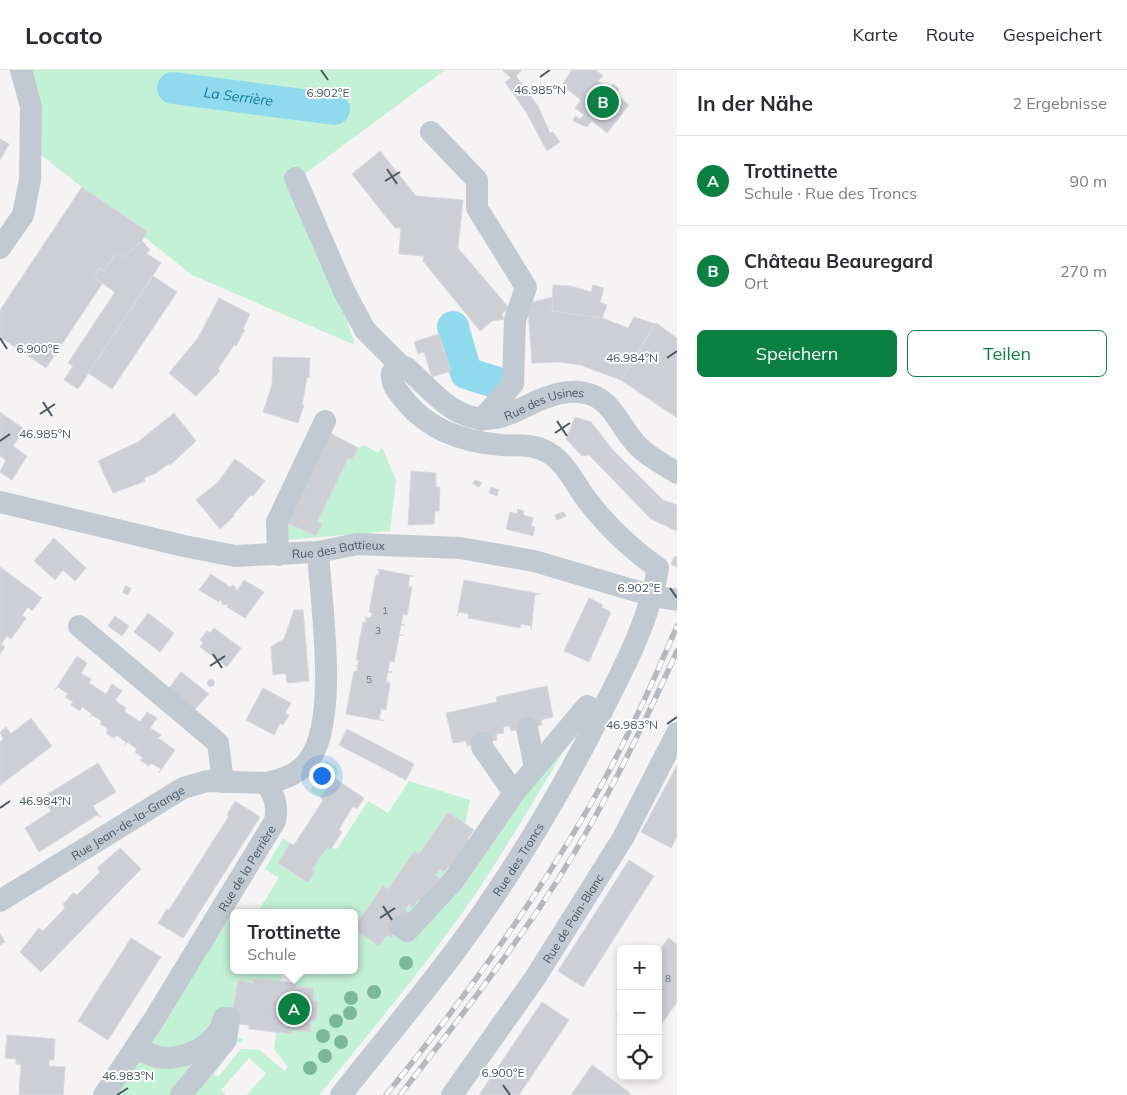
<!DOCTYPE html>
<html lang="de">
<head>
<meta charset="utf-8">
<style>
	:root { --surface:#fff; --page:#f7f7f7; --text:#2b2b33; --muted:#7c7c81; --line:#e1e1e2; --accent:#0b8043 }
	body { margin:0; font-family:Mulish,sans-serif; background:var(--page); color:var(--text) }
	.controls { position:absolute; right:15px; bottom:15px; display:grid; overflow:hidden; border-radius:8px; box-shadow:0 2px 8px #0003 }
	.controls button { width:45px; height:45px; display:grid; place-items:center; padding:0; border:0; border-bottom:1px solid var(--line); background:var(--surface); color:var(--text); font:25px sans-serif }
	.you { position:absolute; left:321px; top:705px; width:18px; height:18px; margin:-12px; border:4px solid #fff; border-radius:50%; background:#1a73e8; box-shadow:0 0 0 8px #1a73e833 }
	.badge { display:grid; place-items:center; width:32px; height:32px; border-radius:50%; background:var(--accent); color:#fff; font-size:16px; font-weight:700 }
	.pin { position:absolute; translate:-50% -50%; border:2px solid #fff; box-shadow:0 1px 5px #0006 }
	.popup { position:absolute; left:230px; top:839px; width:128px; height:65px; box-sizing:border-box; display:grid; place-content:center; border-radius:8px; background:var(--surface); filter:drop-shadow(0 1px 4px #0005); font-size:16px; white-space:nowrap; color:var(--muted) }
	.popup b { font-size:19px; color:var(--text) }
	.popup::after { content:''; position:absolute; left:50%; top:100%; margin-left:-10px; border:10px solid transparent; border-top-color:var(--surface) }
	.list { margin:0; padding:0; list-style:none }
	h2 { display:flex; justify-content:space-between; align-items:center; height:65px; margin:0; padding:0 20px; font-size:21px }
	h2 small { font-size:16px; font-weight:400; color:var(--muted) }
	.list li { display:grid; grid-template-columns:32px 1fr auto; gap:15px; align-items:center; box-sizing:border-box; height:90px; padding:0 20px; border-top:1px solid var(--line) }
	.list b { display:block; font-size:19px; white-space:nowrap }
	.list p { margin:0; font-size:16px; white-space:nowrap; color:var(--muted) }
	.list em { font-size:16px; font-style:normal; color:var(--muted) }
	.actions { display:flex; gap:10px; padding:15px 20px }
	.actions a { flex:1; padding:11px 0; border:1px solid var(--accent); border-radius:8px; text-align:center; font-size:18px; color:var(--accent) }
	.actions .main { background:var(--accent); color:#fff }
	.icon { flex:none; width:28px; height:28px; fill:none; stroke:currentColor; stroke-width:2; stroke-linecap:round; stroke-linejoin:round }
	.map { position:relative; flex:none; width:677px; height:1025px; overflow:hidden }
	header { display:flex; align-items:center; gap:30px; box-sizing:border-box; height:70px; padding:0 25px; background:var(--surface); border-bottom:1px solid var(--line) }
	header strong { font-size:24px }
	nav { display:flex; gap:28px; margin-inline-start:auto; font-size:18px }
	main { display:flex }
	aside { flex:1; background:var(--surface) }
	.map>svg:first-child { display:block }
	.green { fill:#c3f1d5 }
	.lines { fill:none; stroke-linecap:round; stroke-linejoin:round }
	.river { stroke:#90daee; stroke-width:32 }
	.building { fill:#cdcfd5; stroke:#d7d9de }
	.minor { stroke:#c1cad2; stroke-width:22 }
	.rail-casing { stroke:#b5b8bd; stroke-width:5.5 }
	.rail { stroke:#fff; stroke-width:4; stroke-dasharray:11; stroke-linecap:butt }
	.tree { fill:#7bb799 }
	.ticks { fill:none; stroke:#4a5661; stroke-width:2 }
	.labels { text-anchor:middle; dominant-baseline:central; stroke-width:4; stroke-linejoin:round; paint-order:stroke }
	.number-label { font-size:10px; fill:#6b747e }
	.street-label { font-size:12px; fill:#4a5661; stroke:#fff }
	.water-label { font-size:14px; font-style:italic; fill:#0c7c9b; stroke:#fff }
	.ticks-label { font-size:12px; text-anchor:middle; fill:#4a5661; stroke:#fff; stroke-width:4; stroke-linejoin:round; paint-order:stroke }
</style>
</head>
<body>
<header>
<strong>Locato</strong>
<nav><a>Karte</a><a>Route</a><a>Gespeichert</a></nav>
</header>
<main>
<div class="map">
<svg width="677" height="1025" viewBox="0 0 677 1025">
	<rect width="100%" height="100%" fill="#f5f3f3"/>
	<path class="green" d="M31,0H445L299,108L355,275L192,205L40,84Z
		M364,375L378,383L382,377L396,410L390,461L286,470L287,453L301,460L321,454L317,452L348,388L352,390L358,378Z
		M581,652C549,705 518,759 484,811C434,886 376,955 319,1025H247L266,1003L249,988L221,1020L226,1025H104L222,837L234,844V900H282L281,912L254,909L253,913L238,911L227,970L243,968L242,973L237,972L214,1004L218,1007L241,979L259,980L285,1001L288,997L274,979L276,962L292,963V960L310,962L311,950H316L318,932L313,931L314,919L296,917L297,913L283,900H354V858L379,876L387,865L391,868L409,844L405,840L409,834L413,837L418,830L422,833L440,808L435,805L440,799L444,802Z
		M325,690L335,695L338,701L336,709L333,708L321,727L310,721Z
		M409,711L470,730L465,754L448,742L419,784L414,781L388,819L383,816L354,858V843H257L279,808L265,799L283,768L290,773L278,793L308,813L315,802L312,800L327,777L337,779L368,731L388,743Z"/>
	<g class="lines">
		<g class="river">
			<path id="s1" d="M173,18L334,39"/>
			<path d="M453,257L466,303L501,314"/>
		</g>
	</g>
	<path class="building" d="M502,0H522L516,6L538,36L550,63L553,62L560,72L547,81L526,42L505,12L511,8Z
		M572,0H596L603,6L598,11L609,19L613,14L619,19L615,24L629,35L607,63L592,51L587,57L573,51L575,46L580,49L584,45L575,38L581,30L562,15Z
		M0,69L9,74L0,90Z
		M380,81L416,126L463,130L458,178L509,238L502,244L504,249L492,251L480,261L423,191L424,186L399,184L401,158H395L352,104Z
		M82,117L147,161L142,171L123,187L116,183L104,201L100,198L93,207L102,214L46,298L0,267V240Z
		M142,171L150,180L146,183L161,193L78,319L64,310L73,296L68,293L115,222L93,207L100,198L104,201L116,183L123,187Z
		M153,206L177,222L112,319L88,303Z
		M553,215L570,216L591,222L593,215L604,218L600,232L607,235L602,248L552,241Z
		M553,227L552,241L602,248L628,258L634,247L655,254L621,310L580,295L560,292L532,293L528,239L529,233Z
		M219,228L250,244L243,259L245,260L236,276L234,275L218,299L220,301L196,326L169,303L198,268Z
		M656,253L677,268V348L621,310Z
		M439,264L451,301L432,307L424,282L418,284L414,272Z
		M273,287L310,288L309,308L307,307L302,335H304L298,353L263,342L272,315Z
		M0,342L24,359L13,376L27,386L12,410L0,402L6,390L0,386Z
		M174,343L196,371L170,395L169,393L158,402L144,408L145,411L113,423L98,391L138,372Z
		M575,347L591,352L612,379L663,430L677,435V461L651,449L589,385L582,386L566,369Z
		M330,363L358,378L352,390L348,388L343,399L317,452L322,454L316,466L287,453Z
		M235,389L265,411L253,426L251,425L233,445L234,446L220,459L196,430L218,412Z
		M411,401L436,403V417H440L439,441H435L434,454L408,455Z
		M475,410L482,413L479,417L473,414Z
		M491,417L499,420L497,426L489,423Z
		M518,439L524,441L523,445L533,448L531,456L535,457L533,466L506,459L510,442L517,444Z
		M564,442L566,446L557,450L555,445Z
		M54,468L86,498L75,511L63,500L55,510L34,491Z
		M675,486L677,487V497L671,494Z
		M0,497L42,528L32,541L28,537L22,545L26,548L11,569L7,566L1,574L5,577L0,584Z
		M377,499L414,506H410L408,516L412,517L407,545L403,544L401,554L405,555H401L399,565H404L399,566L394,592L390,591L388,601L392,602H388L386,612L390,613L386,640L381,639L379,649L384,651L346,644L354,601H357L358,596H355L358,595L359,590H356L363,552L366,553V548L364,547L371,548L372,543L369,542L376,505H379V501Z
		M211,504L230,517L234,515L237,521L244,510L264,522L245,548L227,537L229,534L223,535L220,529L219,532L199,520Z
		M464,510L540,524L535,525L531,560V556L521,554L520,558L468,548L469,544L459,542L457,546Z
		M125,516L131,518L128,525L123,523Z
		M589,528L603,535L601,537L611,542L589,592L564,581Z
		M294,540H303L309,611L287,613L286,603L273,605L271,577L284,569Z
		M148,543L174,563L160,582L134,562Z
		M115,546L129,556L122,566L108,556Z
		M214,558L241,578L227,597L200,577L203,573L200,570L207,561L210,563Z
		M77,586L87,593L81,603L91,609L89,613L106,624L112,614L122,621L115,630L126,638L124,641L140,652L147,642L157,648L150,658L161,665L158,668L175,680L159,703L161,699L151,693L149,696L140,690L143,688L135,682L137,679L127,672L125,675L126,672L116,665L114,668L106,663L108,659L100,654L102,651L92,645L89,647L92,644L82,637L80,641L71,635L73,632L65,627L68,624L58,617L55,620Z
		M181,602L209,624L193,641L167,621Z
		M207.5 613a3.5 3.5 0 1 1 7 0a3.5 3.5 0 1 1-7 0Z
		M547,616L553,647L541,650L542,655L511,661L510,656L503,657L504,663L496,664L497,670L467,676L466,671L453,673L446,643L497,632L496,627Z
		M263,618L291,633L285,643L289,645L283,655L280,653L274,665L246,650Z
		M31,648L52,676L0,715V672L3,669L0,662L6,657L11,664Z
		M347,659L414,694L406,710L339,675Z
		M98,693L116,722L93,736L100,747L97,745L39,782L25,758L51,741L43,727Z
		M677,695V766L671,778L641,762Z
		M334,708L364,728L357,739L353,736L339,759L342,762L331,779L327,777L312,800L315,802L308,813L278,793L290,773L294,775L309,752L323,730L320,728Z
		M235,731L260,747L183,868L158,853L167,839L169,840L229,746L227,745Z
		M448,742L474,760L467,770L471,773L453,799L449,796L444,802L440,799L435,805L440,808L422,834L418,830L413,837L409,834L405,840L409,843L391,868L387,865L379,876L354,858L383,816L388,819L414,781L419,784Z
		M120,778L141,799L41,902L20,882L39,858L43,861L65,838L63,834L73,823L77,825L100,802L97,798Z
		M629,790L654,806L583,917L558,901Z
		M0,863L5,872L0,875Z
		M131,868L161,887L108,970L78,951Z
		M668,868L677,874V932L658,959V883Z
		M254,909L297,913L296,917L314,918L313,931H318L316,950H311L310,962L292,960V964L249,959V955L234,954L232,942L238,911L253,913Z
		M542,932L569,950L519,1025H479Z
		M621,939V950L616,946Z
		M7,965L55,969L54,990H49V996L65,997L63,1025H19L21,994H16V989L5,988Z
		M592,995L630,1023L629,1025H571Z"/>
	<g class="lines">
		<g class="minor">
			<path d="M431,62L477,110V138L526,217L515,250L513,314L481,350"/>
			<path d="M295,108L344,221L365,260L401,296"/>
			<path d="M0,178L23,145L30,110L31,37L21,0"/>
			<path id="s2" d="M0,432L184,476L235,486L318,482L357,474L460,478L534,491L653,526L677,530"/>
			<path d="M278,485L277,452L325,351"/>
			<path d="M79,556L218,673L223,712"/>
			<path d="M527,658L535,698"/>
			<path d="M482,673V677L514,723"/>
			<path id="s3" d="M0,831L183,718L207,711L266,713"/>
			<path d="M400,856L407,861L454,810L514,723L587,636L600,644"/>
			<path d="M135,978C143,981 150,985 158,987C185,991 218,975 224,948H229L226,970L181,1025"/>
			<path id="s4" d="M104,1025L155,948L275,751C278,736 275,726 266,713C282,710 299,704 309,690C339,649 321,534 318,482"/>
			<path id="s5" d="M341,1025C379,977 419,929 456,880C511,806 560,724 602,641C625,596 650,548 658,498C631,479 607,456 587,430C575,414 566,393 549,383C534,373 517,376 501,375C465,372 430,360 407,333C399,323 391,316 392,303L401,296L407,298C431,320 457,355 495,348C509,346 524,337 537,331C552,325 569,319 585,323C613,328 620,359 639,377C650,388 665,395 677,403"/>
			<path id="s6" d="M452,1025L535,908L623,768L677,663"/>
		</g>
		<g class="rail-casing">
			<path id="rail" d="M386,1025C466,927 541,824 602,714C630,663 654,610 677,556
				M400,1025C447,965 494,904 538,840C593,759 637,670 677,581"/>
		</g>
		<use href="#rail" class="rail"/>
	</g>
	<g class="tree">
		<circle cx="406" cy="893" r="7"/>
		<circle cx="374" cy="922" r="7"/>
		<circle cx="351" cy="928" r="7"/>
		<circle cx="350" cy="943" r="7"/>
		<circle cx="336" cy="951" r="7"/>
		<circle cx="323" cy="966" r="7"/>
		<circle cx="341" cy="972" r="7"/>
		<circle cx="325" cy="986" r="7"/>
		<circle cx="310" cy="998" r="7"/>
	</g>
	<path class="ticks" d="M321,0L328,10M540,7L550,0M387,99L397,114M385,111L400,102M0,268L7,279M667,288L677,281M43,332L52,346M40,344L55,334M557,351L567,366M555,363L570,353M0,371L10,364M670,518L677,528M213,584L222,598M210,596L225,586M667,654L677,647M0,738L10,731M383,836L392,850M380,848L395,838M503,1015L510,1025M117,1025L128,1018"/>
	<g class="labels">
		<g class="number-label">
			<text x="385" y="540">1</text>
			<text x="378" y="560">3</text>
			<text x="369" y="609">5</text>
			<text x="668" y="908">8</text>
		</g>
		<g class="street-label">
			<text stroke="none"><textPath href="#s5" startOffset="1144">Rue des Usines</textPath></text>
			<text stroke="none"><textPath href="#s2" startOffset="345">Rue des Battieux</textPath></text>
			<text stroke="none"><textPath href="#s3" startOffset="150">Rue Jean-de-la-Grange</textPath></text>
			<text stroke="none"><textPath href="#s5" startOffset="295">Rue des Troncs</textPath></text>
			<text stroke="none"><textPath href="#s4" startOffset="268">Rue de la Perrière</textPath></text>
			<text stroke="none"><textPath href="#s6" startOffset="214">Rue de Pain-Blanc</textPath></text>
		</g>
		<g class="water-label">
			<text stroke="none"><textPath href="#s1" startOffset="66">La Serrière</textPath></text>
		</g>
	</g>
	<g class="ticks-label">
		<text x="540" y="24">46.985°N</text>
		<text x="328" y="27">6.902°E</text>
		<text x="38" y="283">6.900°E</text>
		<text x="632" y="292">46.984°N</text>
		<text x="45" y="368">46.985°N</text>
		<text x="639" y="522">6.902°E</text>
		<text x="632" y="659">46.983°N</text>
		<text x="45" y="735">46.984°N</text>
		<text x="503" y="1007">6.900°E</text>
		<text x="128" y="1010">46.983°N</text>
	</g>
</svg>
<div class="controls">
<button>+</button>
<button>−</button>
<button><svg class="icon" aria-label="locate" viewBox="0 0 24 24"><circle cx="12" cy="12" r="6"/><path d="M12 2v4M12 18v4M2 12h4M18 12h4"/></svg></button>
</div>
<div class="you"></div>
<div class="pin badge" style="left:294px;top:939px">A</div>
<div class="popup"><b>Trottinette</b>Schule</div>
<div class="pin badge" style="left:603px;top:32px">B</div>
</div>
<aside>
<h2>In der Nähe<small>2 Ergebnisse</small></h2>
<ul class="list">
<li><span class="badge">A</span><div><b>Trottinette</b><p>Schule · Rue des Troncs</p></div><em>90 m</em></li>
<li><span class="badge">B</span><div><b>Château Beauregard</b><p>Ort</p></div><em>270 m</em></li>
</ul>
<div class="actions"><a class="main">Speichern</a><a>Teilen</a></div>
</aside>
</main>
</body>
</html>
